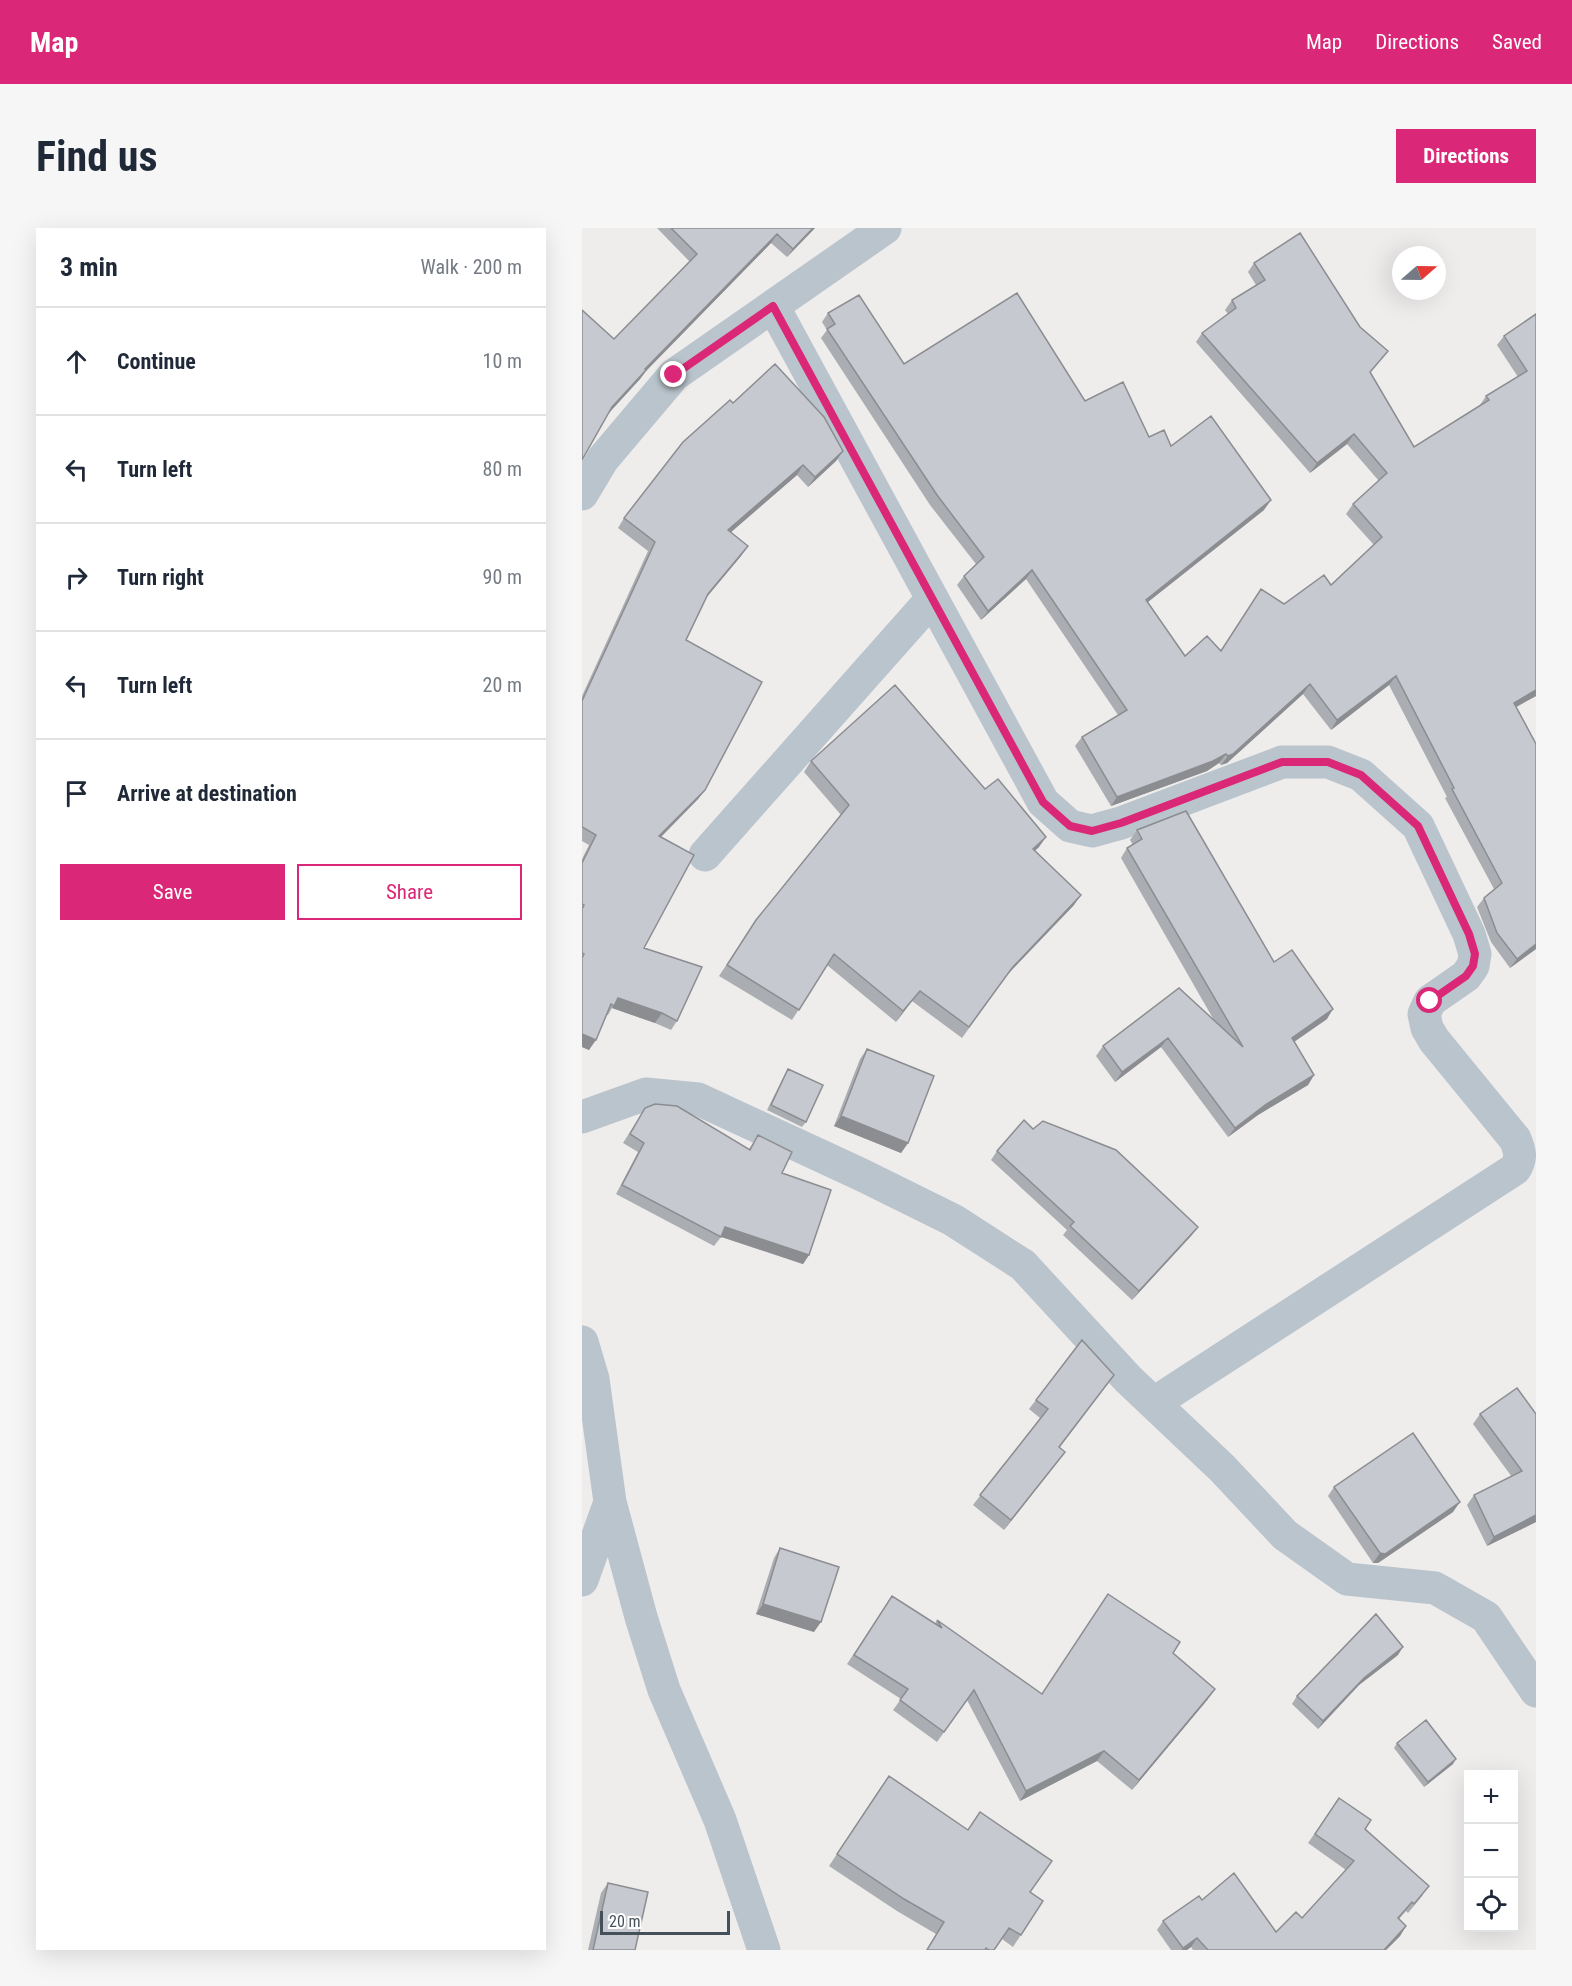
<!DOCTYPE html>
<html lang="en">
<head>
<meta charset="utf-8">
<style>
	:root { --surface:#fff; --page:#f6f6f7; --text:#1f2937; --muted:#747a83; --line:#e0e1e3; --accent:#db2777 }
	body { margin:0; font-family:"Roboto Condensed",sans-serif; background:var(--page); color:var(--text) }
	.controls { position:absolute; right:18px; bottom:18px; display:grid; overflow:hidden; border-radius:0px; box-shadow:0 6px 24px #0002 }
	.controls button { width:54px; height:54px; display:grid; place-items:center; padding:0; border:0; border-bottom:2px solid var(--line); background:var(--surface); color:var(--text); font:30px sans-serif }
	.compass { position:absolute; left:810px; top:18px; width:54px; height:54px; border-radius:50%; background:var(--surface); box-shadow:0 6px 24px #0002; rotate:70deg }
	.scale { position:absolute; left:18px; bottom:15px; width:130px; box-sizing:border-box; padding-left:6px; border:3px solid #44505a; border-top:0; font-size:16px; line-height:21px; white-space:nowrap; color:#44505a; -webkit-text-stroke:4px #fff; paint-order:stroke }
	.stop { position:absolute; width:18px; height:18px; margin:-14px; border:4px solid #db2777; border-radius:50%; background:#fff }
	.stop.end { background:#db2777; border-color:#fff; box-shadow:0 2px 6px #0008 }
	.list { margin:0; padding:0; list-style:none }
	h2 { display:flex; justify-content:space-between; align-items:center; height:78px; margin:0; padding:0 24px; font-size:26px }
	h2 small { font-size:20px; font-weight:400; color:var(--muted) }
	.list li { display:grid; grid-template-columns:39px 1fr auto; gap:18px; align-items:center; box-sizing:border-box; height:108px; padding:0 24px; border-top:2px solid var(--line) }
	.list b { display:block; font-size:22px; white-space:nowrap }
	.list em { font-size:20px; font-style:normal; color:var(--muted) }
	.actions { display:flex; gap:12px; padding:18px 24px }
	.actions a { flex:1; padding:14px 0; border:2px solid var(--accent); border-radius:0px; text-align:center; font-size:21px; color:var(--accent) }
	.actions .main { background:var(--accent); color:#fff }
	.icon { flex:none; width:33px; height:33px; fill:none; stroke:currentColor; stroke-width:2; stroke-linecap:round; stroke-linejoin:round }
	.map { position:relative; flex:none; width:954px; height:1722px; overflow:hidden; border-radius:0px }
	header { display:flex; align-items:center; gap:36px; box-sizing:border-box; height:84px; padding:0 30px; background:var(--accent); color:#fff }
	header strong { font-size:28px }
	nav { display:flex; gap:33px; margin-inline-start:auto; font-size:21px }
	.intro { display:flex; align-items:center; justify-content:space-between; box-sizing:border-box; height:144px; padding:0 36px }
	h1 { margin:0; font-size:42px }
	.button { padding:15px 27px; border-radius:0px; background:var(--accent); color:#fff; font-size:21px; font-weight:700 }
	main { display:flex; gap:36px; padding:0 36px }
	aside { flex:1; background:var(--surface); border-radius:0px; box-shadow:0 6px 24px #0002 }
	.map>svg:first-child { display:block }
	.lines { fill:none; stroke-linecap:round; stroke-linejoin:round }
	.minor { stroke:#bac4cc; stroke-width:33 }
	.wall { fill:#aaadb2 }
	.shaded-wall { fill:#8b8d91 }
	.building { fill:#c6c9cf; stroke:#8b8d91; stroke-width:1.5 }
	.route { stroke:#db2777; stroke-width:8 }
</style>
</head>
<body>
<header>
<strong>Map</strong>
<nav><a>Map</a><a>Directions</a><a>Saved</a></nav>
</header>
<div class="intro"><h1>Find us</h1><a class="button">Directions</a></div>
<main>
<aside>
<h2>3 min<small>Walk · 200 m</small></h2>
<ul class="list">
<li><svg class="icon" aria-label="ahead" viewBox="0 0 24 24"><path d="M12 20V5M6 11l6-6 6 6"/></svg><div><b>Continue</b></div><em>10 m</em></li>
<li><svg class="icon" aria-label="left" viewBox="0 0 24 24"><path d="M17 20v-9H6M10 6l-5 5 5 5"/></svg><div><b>Turn left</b></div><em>80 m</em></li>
<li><svg class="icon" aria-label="right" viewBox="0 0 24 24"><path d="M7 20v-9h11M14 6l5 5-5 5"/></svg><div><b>Turn right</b></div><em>90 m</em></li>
<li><svg class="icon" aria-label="left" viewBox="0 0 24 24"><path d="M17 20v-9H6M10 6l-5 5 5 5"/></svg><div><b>Turn left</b></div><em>20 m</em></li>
<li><svg class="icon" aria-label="arrive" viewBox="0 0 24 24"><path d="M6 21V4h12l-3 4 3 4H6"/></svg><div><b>Arrive at destination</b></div></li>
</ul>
<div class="actions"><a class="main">Save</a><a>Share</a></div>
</aside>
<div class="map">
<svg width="954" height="1722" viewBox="0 0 954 1722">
	<rect width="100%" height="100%" fill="#efecec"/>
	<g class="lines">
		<path class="minor" d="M191,78L461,574L488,598L510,603L539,595L700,534H746L779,547L836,598L887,706L893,726L891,738L884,748L848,773L842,786L845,800L852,812L933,911C938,923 940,930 933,941L572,1175
			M0,266L21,231L92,147L303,0
			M123,627L350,371
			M0,889L64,866L116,871L280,947L371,992L441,1037L546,1151L640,1240L703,1307L765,1351L853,1360L904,1389L954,1463
			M0,1114L11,1151L28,1274L0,1352
			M28,1274L59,1389L82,1462L138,1592L182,1722"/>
	</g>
	<path class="wall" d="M75,0H233L205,29L189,15L64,143L58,151L27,185L32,111L108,34Z
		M672,35L778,99L806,123L788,145L832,219L898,177L904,168L936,149L915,117L922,108L954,86V468L934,479L954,516V721L928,740L909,714L895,679L902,670L912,661L863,570L865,569L807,457L749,502L721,466L645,535L639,537L637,535L625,543L529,578L493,518L500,509L536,487L444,351L399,392L375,357L382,348L394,336L348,277L239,110L245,102L240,94L246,85L322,136L503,173L567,209L589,218L682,282L566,374L603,428L638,422L702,376L749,357L792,317L764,286L771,276L797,253L765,216L728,245L614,114L620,105L646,86L643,82L650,72L674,57L666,44Z
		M151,175L261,223L254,233L226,259L215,247L149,304L159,328L124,369L104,412L123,562L116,571L79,609L62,720L95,793L89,802L73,795L30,780L26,787H24L7,822L0,819V631L7,617L0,613V468L66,323L36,300L42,290Z
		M229,533L403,561L457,619L453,623L492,677L422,750L380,810L330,773L314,794L245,737L210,792L137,748L174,692L259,587L222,544Z
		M555,602L692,734L745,791L712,814L732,847L726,857L676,887L646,909L579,819L533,854L514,828L521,818L633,794L539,630L545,620L551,617L548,612Z
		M285,821L326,915L319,925L252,898L278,831Z
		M206,841L224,894L220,899L185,882L203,846Z
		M63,880L167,921L176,907L200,945L227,1027L221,1036L139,1009L132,1018L34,966L56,924L41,915Z
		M415,923L616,999L609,1008L550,1072L481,1007L485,1002L409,932Z
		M532,1147L478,1219L476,1233L422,1302L391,1277L458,1190L447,1181L454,1172Z
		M898,1186H954V1294L905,1318L885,1277L892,1267L930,1249L891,1196Z
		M752,1259L871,1284L796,1335H791L746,1268Z
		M198,1320L232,1404L174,1386L192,1330Z
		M310,1368L353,1396L355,1392L459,1466L591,1425L626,1471L550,1562L515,1533L438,1573L385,1472L355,1514L311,1482L319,1471L265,1436Z
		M816,1427L777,1457L736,1501L710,1476L715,1468Z
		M815,1515L871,1536L842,1559L812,1520Z
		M299,1559L461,1673L431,1719L420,1711L412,1722H344L354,1706L315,1683L247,1638Z
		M757,1570L841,1667L826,1685L824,1683L817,1691L824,1698L818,1708L804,1722H611L609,1719L605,1722H589L575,1702L581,1693L620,1672L694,1704L720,1690L764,1642L726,1615Z
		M26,1655L53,1722H6L19,1665Z"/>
	<path class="shaded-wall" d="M231,0H233L205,29L211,21Z
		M195,6L189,15L64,143L58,151L24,188L30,179L63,141Z
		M772,206L765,216L728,245L735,235Z
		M261,223L254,233L226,259L233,249Z
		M221,237L215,247L140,312L146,302Z
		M689,272L682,282L557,381L564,372Z
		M166,318L159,328L119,376L126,366Z
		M450,342L444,351L399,392L406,383Z
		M814,448L807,457L749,502L755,492Z
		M728,456L721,466L645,535L639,537L646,528Z
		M954,462V468L925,484L932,475Z
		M644,526L637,535L625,543L529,578L535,569Z
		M123,562L116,571L70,618L77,608Z
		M464,609L457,619L443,631L451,621Z
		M499,667L492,677L422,750L380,810L430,740Z
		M954,716V721L928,740L935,731Z
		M338,763L330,773L314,794L321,783Z
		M36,770L80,785L73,795L30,780Z
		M751,781L745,791L703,820L710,810Z
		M0,806L14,812L7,822L0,819Z
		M586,810L579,819L533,854L540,844Z
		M732,847L726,857L676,887L646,909L653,900L683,877Z
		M259,888L326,915L319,925L252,898Z
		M143,999L227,1027L221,1036L137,1008Z
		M616,999L609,1008L550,1072L557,1063Z
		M483,1224L476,1233L422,1302L429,1292Z
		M878,1274L871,1284L796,1335H791L798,1325Z
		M954,1287V1294L905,1318L912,1309Z
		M181,1376L239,1394L232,1404L174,1386Z
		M821,1419L816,1427L777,1457L736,1501L741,1493L782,1450Z
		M633,1461L626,1471L550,1562L557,1552Z
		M522,1523L515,1533L438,1573L444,1563Z
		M874,1531L871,1536L842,1559L846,1554Z
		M824,1698L818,1708L804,1722H802Z
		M615,1710L609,1719L605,1722H599Z"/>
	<path class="building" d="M89,0H231L211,21L195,6L63,141L64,142L30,179L0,232V82L32,111L115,26Z
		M718,5L778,99L806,123L788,144L832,219L907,172L904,168L945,143L922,108L954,86V462L932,475L954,516V716L935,731L915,705L902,670L920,655L870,561L872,560L814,448L755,492L728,456L651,526L646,528L644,526L631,533L535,569L500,509L545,482L450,342L406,383L382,348L402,329L355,267L245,101L253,96L246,85L277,67L322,136L435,65L503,173L541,154L567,209L582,202L589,218L629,188L689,272L564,372L603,428L625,408L639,423L679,361L702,376L742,347L749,357L800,309L771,276L805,245L772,206L735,235L620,105L654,80L650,72L683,52L672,35Z
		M193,136L242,189L261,223L233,249L221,237L146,302L166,318L126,366L104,412L180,454L123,562L77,608L112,627L62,720L120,739L95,793L80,785L36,770L32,778L29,776L14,812L0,806V730L2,726L0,725V681L2,677L0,676V635L14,607L0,599V473L73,314L42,290L101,214L148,172L151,175Z
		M313,457L403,561L416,551L464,609L451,621L499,667L430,740L387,799L338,763L321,783L252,726L217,782L145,737L174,692L267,577L229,533Z
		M604,583L692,734L710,722L751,781L710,810L732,847L683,877L653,900L586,810L540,844L521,818L597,760L661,819L545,620L560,611L555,602Z
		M285,821L352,848L326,915L259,888Z
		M206,841L241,857L224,894L189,877Z
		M73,876L95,878L168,922L176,907L210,924L200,945L249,962L227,1027L143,999L139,1009L40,957L62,915L48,906L63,880Z
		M442,892L451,901L461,893L534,922L616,999L557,1063L488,998L492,994L415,923Z
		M500,1112L532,1147L477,1219L483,1224L429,1292L398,1267L466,1181L454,1172Z
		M935,1160L954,1186V1287L912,1309L892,1267L940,1243L898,1186Z
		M831,1205L878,1274L803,1326L798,1325L752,1259Z
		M198,1320L257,1339L239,1394L181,1376Z
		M526,1366L598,1414L591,1425L633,1461L557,1552L522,1523L444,1563L392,1462L362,1504L318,1472L326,1461L272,1427L310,1368L360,1400L355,1392L460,1466Z
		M794,1386L821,1419L782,1450L741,1493L715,1468Z
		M844,1492L874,1531L846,1554L815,1515Z
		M307,1548L386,1602L398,1584L470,1633L448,1664L461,1673L439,1707L427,1700L412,1722H407L404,1720L403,1722H345L362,1694L322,1671L255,1626Z
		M757,1570L789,1592L783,1601L847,1658L832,1676L830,1674L816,1690L824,1698L802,1722H626L615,1710L601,1720L581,1693L617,1668L620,1672L652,1645L694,1704L714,1684L720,1690L772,1633L733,1606Z
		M26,1655L66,1664L53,1722H11Z"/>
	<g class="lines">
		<path class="route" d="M92,147L191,78L461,574L488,598L510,603L539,595L700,534H746L779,547L836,598L887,706L893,726L891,738L884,748L848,773"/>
	</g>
</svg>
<div class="controls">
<button>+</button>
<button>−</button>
<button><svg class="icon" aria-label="locate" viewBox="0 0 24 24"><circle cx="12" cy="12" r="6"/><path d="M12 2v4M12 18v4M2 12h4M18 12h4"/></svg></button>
</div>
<svg class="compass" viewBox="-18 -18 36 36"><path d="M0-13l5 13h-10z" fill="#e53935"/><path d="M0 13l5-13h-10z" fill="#747a83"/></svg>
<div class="scale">20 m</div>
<div class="stop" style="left:848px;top:773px"></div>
<div class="stop end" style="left:92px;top:147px"></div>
</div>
</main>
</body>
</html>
